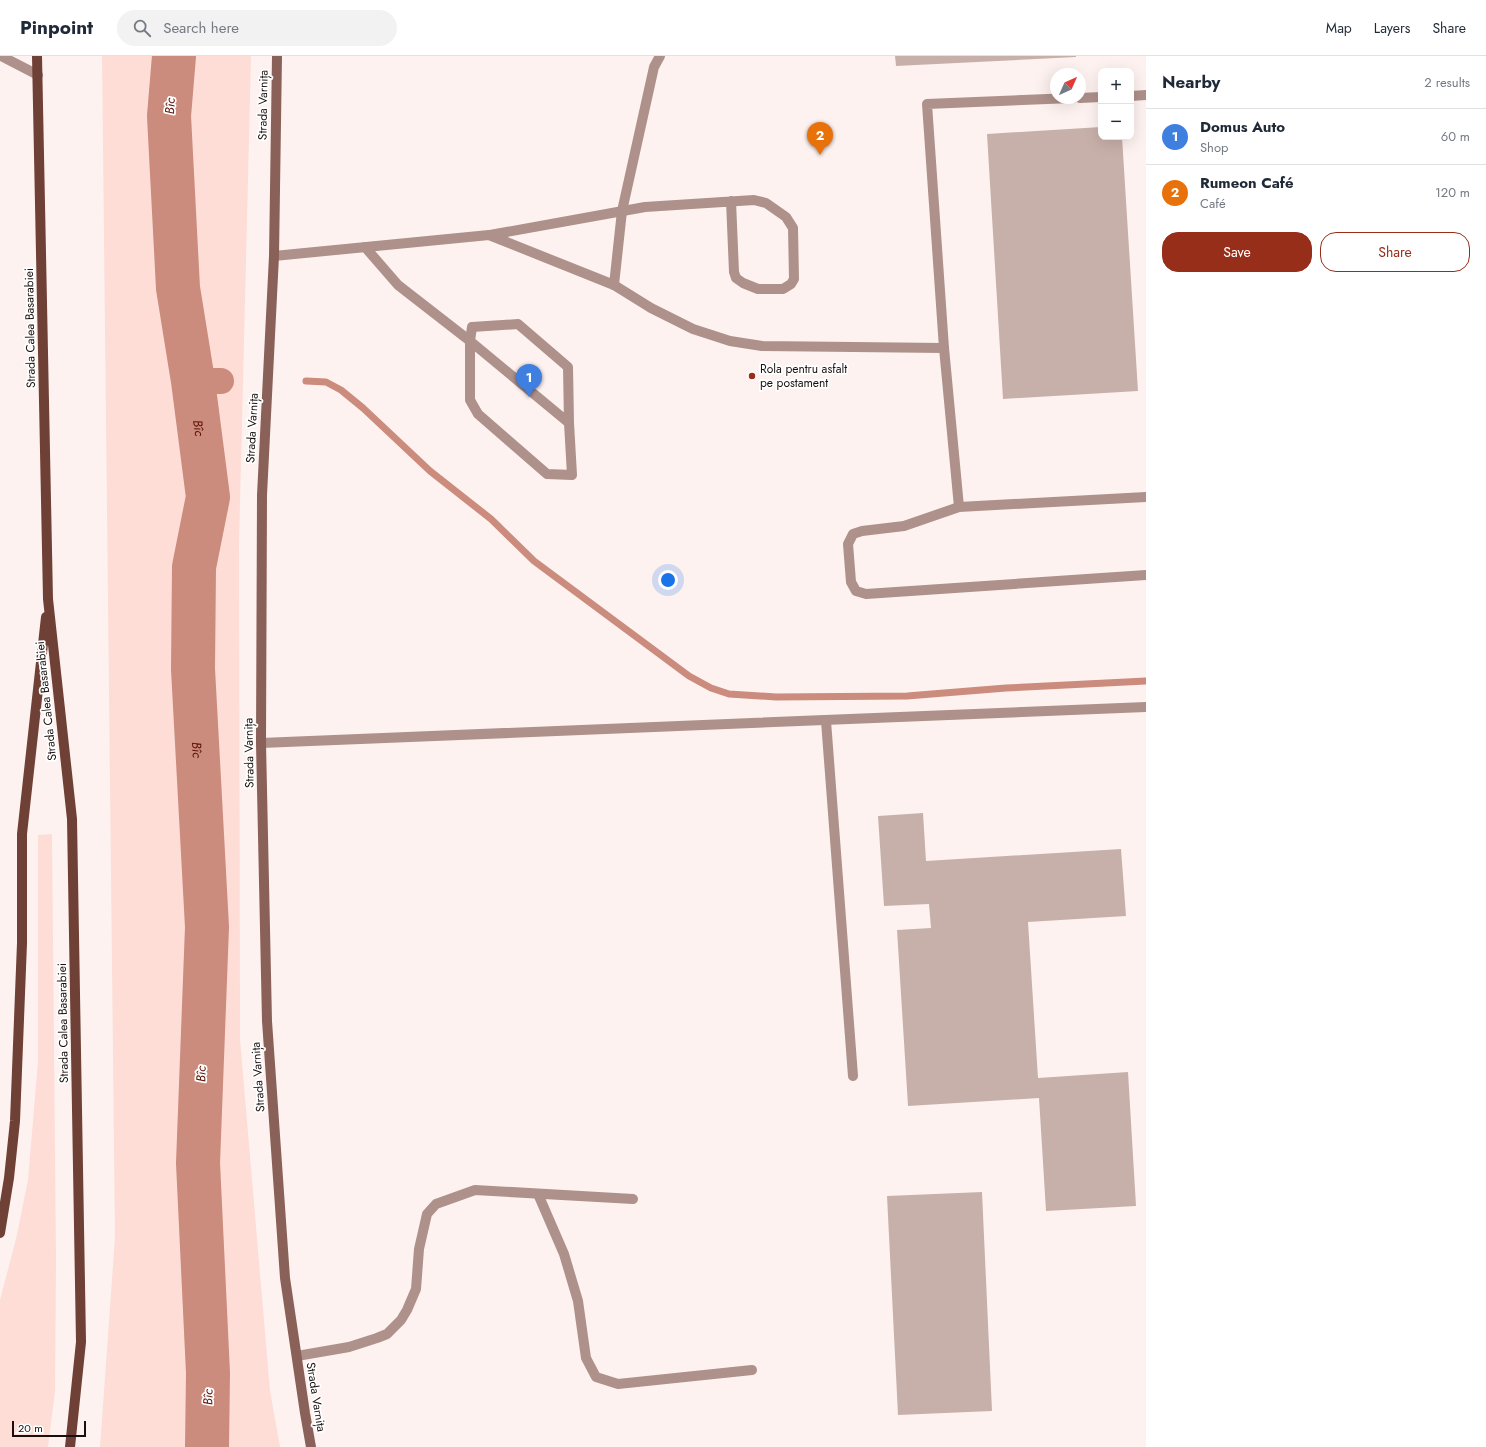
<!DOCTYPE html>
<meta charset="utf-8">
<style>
body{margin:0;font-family:Jost,sans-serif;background:#f2f2f3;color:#1f2937}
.controls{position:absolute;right:12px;top:12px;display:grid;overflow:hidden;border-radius:8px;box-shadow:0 4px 16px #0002}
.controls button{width:36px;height:36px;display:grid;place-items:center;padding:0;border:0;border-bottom:1px solid #e0e1e3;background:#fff;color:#1f2937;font:20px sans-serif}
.compass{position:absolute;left:1050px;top:12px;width:36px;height:36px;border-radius:50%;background:#fff;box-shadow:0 4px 16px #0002;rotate:45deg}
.scale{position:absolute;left:12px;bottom:10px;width:74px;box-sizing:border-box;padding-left:4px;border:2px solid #18100e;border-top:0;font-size:11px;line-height:14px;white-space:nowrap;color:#18100e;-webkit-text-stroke:3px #fff;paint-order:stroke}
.you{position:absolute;left:668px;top:524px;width:14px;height:14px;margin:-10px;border:3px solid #fff;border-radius:50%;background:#1a73e8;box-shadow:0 0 0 6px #1a73e833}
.badge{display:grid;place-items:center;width:26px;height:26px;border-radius:50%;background:#972e19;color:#fff;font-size:13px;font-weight:700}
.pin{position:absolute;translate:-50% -33px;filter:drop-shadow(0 1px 2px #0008)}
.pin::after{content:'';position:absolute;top:21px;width:14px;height:12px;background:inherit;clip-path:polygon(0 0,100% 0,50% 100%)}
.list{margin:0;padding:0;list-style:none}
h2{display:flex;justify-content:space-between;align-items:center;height:52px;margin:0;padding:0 16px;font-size:17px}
h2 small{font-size:13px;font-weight:400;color:#747a83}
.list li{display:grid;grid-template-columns:26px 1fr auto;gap:12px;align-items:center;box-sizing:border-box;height:56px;padding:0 16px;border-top:1px solid #e0e1e3}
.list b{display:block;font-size:15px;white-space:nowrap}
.list p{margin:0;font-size:13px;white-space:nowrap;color:#747a83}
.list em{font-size:13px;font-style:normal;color:#747a83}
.actions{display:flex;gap:8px;padding:12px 16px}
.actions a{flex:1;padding:9px 0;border:1px solid #972e19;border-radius:16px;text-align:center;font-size:14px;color:#972e19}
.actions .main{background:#972e19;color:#fff}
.icon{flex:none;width:22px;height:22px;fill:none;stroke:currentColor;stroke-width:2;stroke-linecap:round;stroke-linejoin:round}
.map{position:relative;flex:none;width:1146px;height:1391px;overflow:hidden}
header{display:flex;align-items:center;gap:24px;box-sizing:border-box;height:56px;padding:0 20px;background:#fff;border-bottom:1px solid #e0e1e3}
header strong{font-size:19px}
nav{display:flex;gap:22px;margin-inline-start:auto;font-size:14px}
.search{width:280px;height:36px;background:#f2f2f3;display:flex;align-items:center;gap:10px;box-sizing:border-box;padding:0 14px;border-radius:22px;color:#747a83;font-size:15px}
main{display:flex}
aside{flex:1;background:#fff}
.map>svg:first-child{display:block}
.green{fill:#fdddd6}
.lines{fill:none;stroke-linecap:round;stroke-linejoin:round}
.stream{stroke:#cb8b7d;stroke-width:7}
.canal{stroke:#cb8b7d;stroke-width:26}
.river{stroke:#cb8b7d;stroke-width:44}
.building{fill:#c8b0aa}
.lane{stroke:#ae918a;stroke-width:10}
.secondary{stroke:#8a6158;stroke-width:10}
.primary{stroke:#6f4035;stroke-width:10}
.poi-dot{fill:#972e19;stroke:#fff;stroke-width:1.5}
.labels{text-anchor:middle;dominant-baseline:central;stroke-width:3.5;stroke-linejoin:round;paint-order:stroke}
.street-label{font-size:12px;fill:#18100e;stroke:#fff}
.poi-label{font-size:12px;fill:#18100e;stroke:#fff;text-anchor:start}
.water-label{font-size:13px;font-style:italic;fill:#5a0d00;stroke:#fff}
</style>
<header>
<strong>Pinpoint</strong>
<div class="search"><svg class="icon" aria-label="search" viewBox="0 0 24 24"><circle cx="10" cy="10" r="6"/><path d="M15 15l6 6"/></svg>Search here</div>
<nav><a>Map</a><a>Layers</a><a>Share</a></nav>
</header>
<main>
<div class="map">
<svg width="1146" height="1391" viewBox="0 0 1146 1391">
<rect width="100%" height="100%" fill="#fdf2f0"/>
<g class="green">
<path d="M102,0H251L239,488L240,983L270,1335L280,1391H100L115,1181Z"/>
<path d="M52,778L56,1204L55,1335L48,1391H0V1244L16,1183L28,1124L38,1005V779Z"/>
</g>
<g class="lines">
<path class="stream" d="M306,325L326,326L341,334L363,352L430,415L491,463L534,505L689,620L711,632L729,638L776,641L907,640L1006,632L1146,625"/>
<path class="canal" d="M193,325H221"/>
<path class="river" id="s1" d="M174,0L169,60L178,232L193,325L208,441L194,511L193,613L207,871L198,1107L208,1317L207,1391"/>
</g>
<g class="building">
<path d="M895,0H1076V1L896,10Z"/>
<path d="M1101,71V81H1122L1138,335L1003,343L987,78Z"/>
<path d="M923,757L926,805L1121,793L1126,860L1028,866L1038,1022L1128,1016L1136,1150L1046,1155L1039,1042L908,1050L897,874L931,872L929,848L884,850L878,760Z"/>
<path d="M982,1136L992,1355L898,1359L887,1140Z"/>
</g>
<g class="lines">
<g class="lane">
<path d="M1,0L38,19"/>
<path d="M1131,40L1146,39"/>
<path d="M1080,42L1101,41"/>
<path d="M490,179L645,151L754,144L766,147L786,161L793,172L794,223L791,228L783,233H758L743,227L736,222L734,216L731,145"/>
<path d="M365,191L398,229L470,285L569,367L568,311L518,268L472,271L470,285V344L478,358L547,418L572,419L569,367"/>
<path d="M274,200L489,179L614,229L651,252L693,273L730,285L762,290L944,292L959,451"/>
<path d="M614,229L622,155L654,11L660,0"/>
<path d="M944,292L927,48L1073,42"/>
<path d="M1146,441L959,451L904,470L862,475L853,478L848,488L851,526L856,535L866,538L1146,519"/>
<path d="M826,665L853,1020"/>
<path d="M261,687L1146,651"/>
<path d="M538,1138L564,1198L578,1245L586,1302L596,1321L618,1328L752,1314"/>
<path d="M297,1300L349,1291L377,1282L387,1278L401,1264L407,1254L416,1233L419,1193L427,1158L436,1148L475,1134L633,1143"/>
</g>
<path class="secondary" d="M277,0L274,200L262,439L261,687L267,965L285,1222L305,1357L311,1391"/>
<g class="primary">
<path d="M37,0L48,543L72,763L81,1286L70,1391"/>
<path d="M0,1177L9,1122L15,1065L22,887V778L46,561"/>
</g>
</g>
<circle class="poi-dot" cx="752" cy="320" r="4"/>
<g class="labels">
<g class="street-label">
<text transform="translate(263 49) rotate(-89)">Strada Varnița</text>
<text transform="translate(30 272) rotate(-91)">Strada Calea Basarabiei</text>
<text transform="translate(252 372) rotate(-87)">Strada Varnița</text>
<text transform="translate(46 645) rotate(-96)">Strada Calea Basarabiei</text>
<text transform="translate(249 697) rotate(-91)">Strada Varnița</text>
<text transform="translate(63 967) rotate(-91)">Strada Calea Basarabiei</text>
<text transform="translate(258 1021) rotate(-94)">Strada Varnița</text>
<text transform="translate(316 1341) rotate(81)">Strada Varnița</text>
</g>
<g class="poi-label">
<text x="760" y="313">Rola pentru asfalt<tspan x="760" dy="14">pe postament</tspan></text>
</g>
<g class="water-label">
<text transform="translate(170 50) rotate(-87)">Bîc</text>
<text stroke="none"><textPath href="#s1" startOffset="374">Bîc</textPath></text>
<text stroke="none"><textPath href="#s1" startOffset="698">Bîc</textPath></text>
<text transform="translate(201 1018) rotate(-88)">Bîc</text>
<text transform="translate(208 1341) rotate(-89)">Bîc</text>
</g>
</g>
</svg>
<div class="controls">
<button>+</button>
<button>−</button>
</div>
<svg class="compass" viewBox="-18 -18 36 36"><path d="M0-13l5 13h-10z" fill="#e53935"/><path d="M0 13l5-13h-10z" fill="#747a83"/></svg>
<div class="scale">20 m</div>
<div class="you"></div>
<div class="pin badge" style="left:529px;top:341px;background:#3f7fe0">1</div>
<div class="pin badge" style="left:820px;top:99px;background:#e8710a">2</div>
</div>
<aside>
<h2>Nearby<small>2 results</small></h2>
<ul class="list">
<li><span class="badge" style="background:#3f7fe0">1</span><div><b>Domus Auto</b><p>Shop</p></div><em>60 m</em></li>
<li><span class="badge" style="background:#e8710a">2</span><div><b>Rumeon Café</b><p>Café</p></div><em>120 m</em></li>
</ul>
<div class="actions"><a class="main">Save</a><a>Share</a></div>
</aside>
</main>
